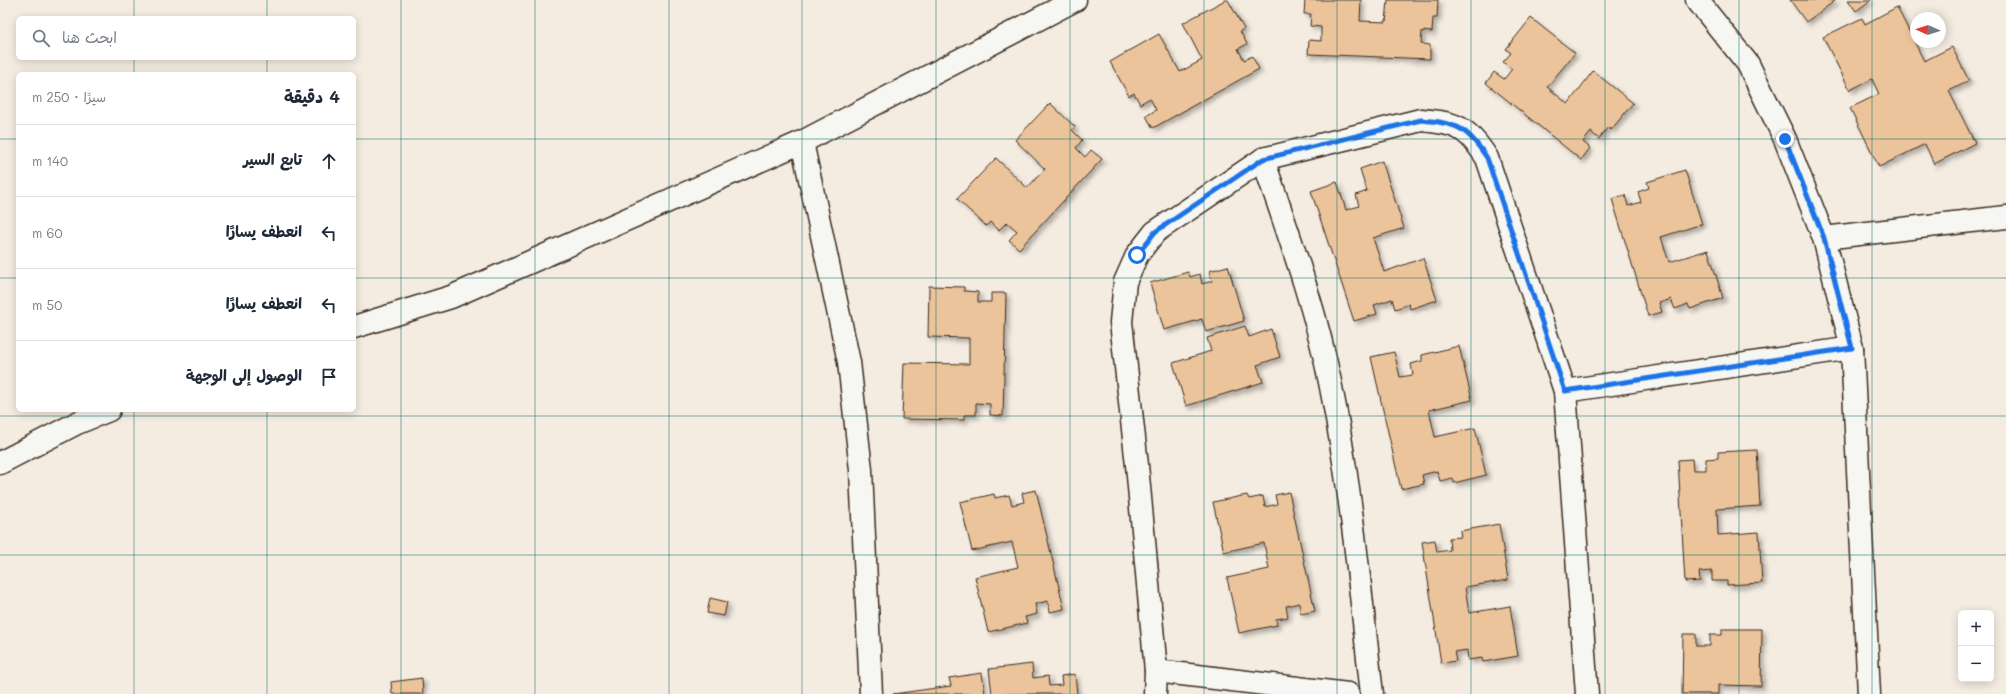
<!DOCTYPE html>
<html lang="ar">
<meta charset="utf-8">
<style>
body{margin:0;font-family:Mali,"Playpen Sans Arabic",sans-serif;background:#f2f2f3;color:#1f2937;direction:rtl}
.controls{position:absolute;right:12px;bottom:12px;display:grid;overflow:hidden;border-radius:6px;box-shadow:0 2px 10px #0003}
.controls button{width:36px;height:36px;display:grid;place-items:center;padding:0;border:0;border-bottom:1px solid #e0e1e3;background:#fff;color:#1f2937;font:20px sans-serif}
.compass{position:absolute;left:1910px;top:12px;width:36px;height:36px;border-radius:50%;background:#fff;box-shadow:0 2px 10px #0003;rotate:273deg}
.stop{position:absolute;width:12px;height:12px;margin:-9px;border:3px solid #1a73e8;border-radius:50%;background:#fff}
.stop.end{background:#1a73e8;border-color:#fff;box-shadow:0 1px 4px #0008}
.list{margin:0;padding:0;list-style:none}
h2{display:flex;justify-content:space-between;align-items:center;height:52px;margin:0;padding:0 16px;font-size:17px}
h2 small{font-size:13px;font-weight:400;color:#747a83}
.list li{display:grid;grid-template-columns:26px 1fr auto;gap:12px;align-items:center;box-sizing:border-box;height:72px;padding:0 16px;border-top:1px solid #e0e1e3}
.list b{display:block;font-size:15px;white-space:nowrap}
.list em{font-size:13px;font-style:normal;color:#747a83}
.icon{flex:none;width:22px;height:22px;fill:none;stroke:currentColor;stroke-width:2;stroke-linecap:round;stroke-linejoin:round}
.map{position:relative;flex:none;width:2006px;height:694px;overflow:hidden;direction:ltr}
.search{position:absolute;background:#fff;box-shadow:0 2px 10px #0003;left:16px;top:16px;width:340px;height:44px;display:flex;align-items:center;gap:10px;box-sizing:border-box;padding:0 14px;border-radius:6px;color:#747a83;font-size:15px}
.panel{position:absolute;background:#fff;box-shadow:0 2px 10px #0003;left:16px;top:72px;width:340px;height:340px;border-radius:6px;direction:rtl}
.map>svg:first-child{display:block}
.building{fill:#ebc49b;stroke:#3b2a1e;filter:url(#shadow)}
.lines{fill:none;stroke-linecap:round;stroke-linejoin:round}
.street-casing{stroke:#3b2a1e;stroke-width:25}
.street{stroke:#f6f6f2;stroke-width:22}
.route{stroke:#1a73e8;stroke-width:5}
.grid{fill:none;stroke:#0f766e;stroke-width:1;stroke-opacity:0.55}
</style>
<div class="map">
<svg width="2006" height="694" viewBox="0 0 2006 694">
<defs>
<filter id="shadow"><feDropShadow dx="3.5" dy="3.5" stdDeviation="2" flood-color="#0004"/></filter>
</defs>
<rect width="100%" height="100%" fill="#f4ece1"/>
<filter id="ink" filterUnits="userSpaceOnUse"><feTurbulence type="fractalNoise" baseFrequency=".025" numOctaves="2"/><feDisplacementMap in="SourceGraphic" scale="8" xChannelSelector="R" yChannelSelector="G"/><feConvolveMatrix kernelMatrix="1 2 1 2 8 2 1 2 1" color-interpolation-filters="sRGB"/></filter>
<g filter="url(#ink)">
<g class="building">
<path d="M1225,0H1228L1244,29L1240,31L1247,44L1238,49L1244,60L1252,56L1259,69L1153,128L1146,116L1156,110L1150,98L1140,104L1134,93L1129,96L1110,62L1159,34L1180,72L1202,60L1183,23Z"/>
<path d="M1305,0H1361L1360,21L1386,22L1388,0H1438L1437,18H1433L1432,32L1422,31L1421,44L1430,45V59L1308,54L1309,40L1321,41V27L1310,26L1311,14H1304Z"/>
<path d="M1790,0H1836L1806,22Z"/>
<path d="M1848,0H1871L1856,11Z"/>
<path d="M1897,7L1924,61L1952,47L1969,81L1949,91L1975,143L1934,164L1925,144L1879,167L1850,108L1879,94L1872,79L1850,90L1823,37L1862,18L1865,24Z"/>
<path d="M1531,18L1575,53L1547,87L1568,104L1593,71L1633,103L1611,130L1608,127L1599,139L1591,132L1583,142L1590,148L1581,160L1486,83L1494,72L1504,79L1512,69L1503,62L1511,53L1506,49Z"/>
<path d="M1050,103L1075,127L1072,130L1082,140L1076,148L1085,157L1091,150L1102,159L1019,249L1009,240L1017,231L1007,222L999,230L990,222L986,226L957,199L996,158L1027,188L1045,169L1015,140Z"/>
<path d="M1382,161L1404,228L1373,238L1384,272L1423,258L1437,300L1410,309L1409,304L1395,309L1392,299L1374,305L1377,314L1354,321L1311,191L1337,182L1346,210L1359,206L1356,195L1367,191L1360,169Z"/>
<path d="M1685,170L1702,224L1661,237L1669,262L1708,250L1723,298L1690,309L1688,304L1675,309L1671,299L1659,303L1662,312L1648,316L1612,199L1625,195L1628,206L1641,202L1638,192L1649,188L1647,182Z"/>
<path d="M1228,266L1244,321L1206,332L1202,319L1164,330L1150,283L1188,272L1190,277L1200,274L1202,284L1212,281L1209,271Z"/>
<path d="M929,286L964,287V291L978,292V302H991V293H1006L1003,416L990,415V404L976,403V415H964V420L902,419L904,363L969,364V338L928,337Z"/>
<path d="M1245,326L1249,337L1271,329L1280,357L1257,365L1263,382L1186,406L1173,363L1211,351L1207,338Z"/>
<path d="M1459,346L1472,400L1429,410L1435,437L1475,428L1486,475L1454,483L1453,478L1440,481L1437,471L1422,475L1424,484L1401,489L1371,357L1394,352L1400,377L1413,375L1411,364L1422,361V355Z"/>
<path d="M1757,450L1760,506L1717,509L1718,535L1759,532L1762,583L1727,585V581H1712V571L1699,572L1700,581L1685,582L1678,460L1692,459L1693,470H1706V459L1718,458V452Z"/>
<path d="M1036,490L1064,609L1050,612L1048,601L1035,604L1037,614L1025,617L1027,623L988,632L975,577L1018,567L1012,542L972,551L960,502L994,494L995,498L1009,495L1012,505L1024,502L1022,493Z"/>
<path d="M1289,492L1315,611L1301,614L1299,603L1286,606L1288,617L1276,619L1277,625L1239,633L1227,578L1269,569L1264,543L1224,552L1213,502L1247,495L1249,499L1263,496L1265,507L1277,504L1275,495Z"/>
<path d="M1499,524L1508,580L1465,587L1469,613L1510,606L1518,656L1483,662L1482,658L1468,660L1467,650L1454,652L1456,661L1441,663L1422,542L1435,540L1437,552L1450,550L1449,538L1461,537L1460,531Z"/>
<path d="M710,598L727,602L724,616L707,613Z"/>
<path d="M1722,629H1762L1761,686L1718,685V694H1682L1683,634H1696V646H1710V635H1722Z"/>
<path d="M1032,664L1033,678L1048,676L1049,686L1062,685L1061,676L1075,674L1077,694H992L989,669Z"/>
<path d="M982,673L985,694H893L951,686L949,678Z"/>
<path d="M422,678L423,694H392L391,682Z"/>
</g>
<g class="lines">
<defs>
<g id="street">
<path d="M1697,0L1748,64L1785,139L1824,238L1852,348L1869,694"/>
<path d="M802,142L849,362L861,470L871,694"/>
<path d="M1263,159C1288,233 1315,306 1330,382C1351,485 1360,590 1372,694"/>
<path d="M1824,238L2006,217"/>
<path d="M354,327L451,297L802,142L1075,0"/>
<path d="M1565,391L1852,348"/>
<path d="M0,463L77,423L109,410"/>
<path d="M1156,671L1348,694"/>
<path d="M1155,694L1156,671L1137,465L1121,322L1125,282L1137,255L1155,232L1263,159L1421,120C1457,123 1467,127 1487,158L1565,391L1587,694"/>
</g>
</defs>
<use href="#street" class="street-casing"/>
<use href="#street" class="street"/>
</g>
</g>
<g class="lines" filter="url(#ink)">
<path class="route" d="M1137,255L1155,232L1263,159L1421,120C1457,123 1467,127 1487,158L1565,391L1852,348L1824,238L1785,139"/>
</g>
<path class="grid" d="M134,0V18M267,0V18M401,0V694M535,0V694M669,0V694M802,0V694M936,0V694M1070,0V694M1204,0V694M1337,0V694M1471,0V694M1605,0V694M1739,0V694M1872,0V694M134,58V74M267,58V74M0,139H18M354,139H2006M0,278H18M354,278H2006M134,410V694M267,410V694M0,416H2006M0,555H2006"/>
</svg>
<div class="controls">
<button>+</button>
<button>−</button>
</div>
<svg class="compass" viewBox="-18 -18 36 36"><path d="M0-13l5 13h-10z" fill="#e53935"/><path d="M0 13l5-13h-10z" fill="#747a83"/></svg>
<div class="stop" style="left:1137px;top:255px"></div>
<div class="stop end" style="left:1785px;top:139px"></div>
<div class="search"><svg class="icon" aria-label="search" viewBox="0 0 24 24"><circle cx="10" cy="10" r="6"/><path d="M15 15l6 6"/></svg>ابحث هنا</div>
<section class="panel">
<h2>4 دقيقة<small>سيرًا · 250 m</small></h2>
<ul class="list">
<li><svg class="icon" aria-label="ahead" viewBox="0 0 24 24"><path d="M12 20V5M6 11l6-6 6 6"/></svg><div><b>تابع السير</b></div><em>140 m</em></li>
<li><svg class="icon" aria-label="left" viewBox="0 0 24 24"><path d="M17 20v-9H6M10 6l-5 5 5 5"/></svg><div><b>انعطف يسارًا</b></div><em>60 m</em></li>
<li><svg class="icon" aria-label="left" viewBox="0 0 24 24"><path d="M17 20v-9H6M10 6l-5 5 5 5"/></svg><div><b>انعطف يسارًا</b></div><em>50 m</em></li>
<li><svg class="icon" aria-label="arrive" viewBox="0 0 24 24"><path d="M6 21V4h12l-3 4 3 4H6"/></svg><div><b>الوصول إلى الوجهة</b></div></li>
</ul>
</section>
</div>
